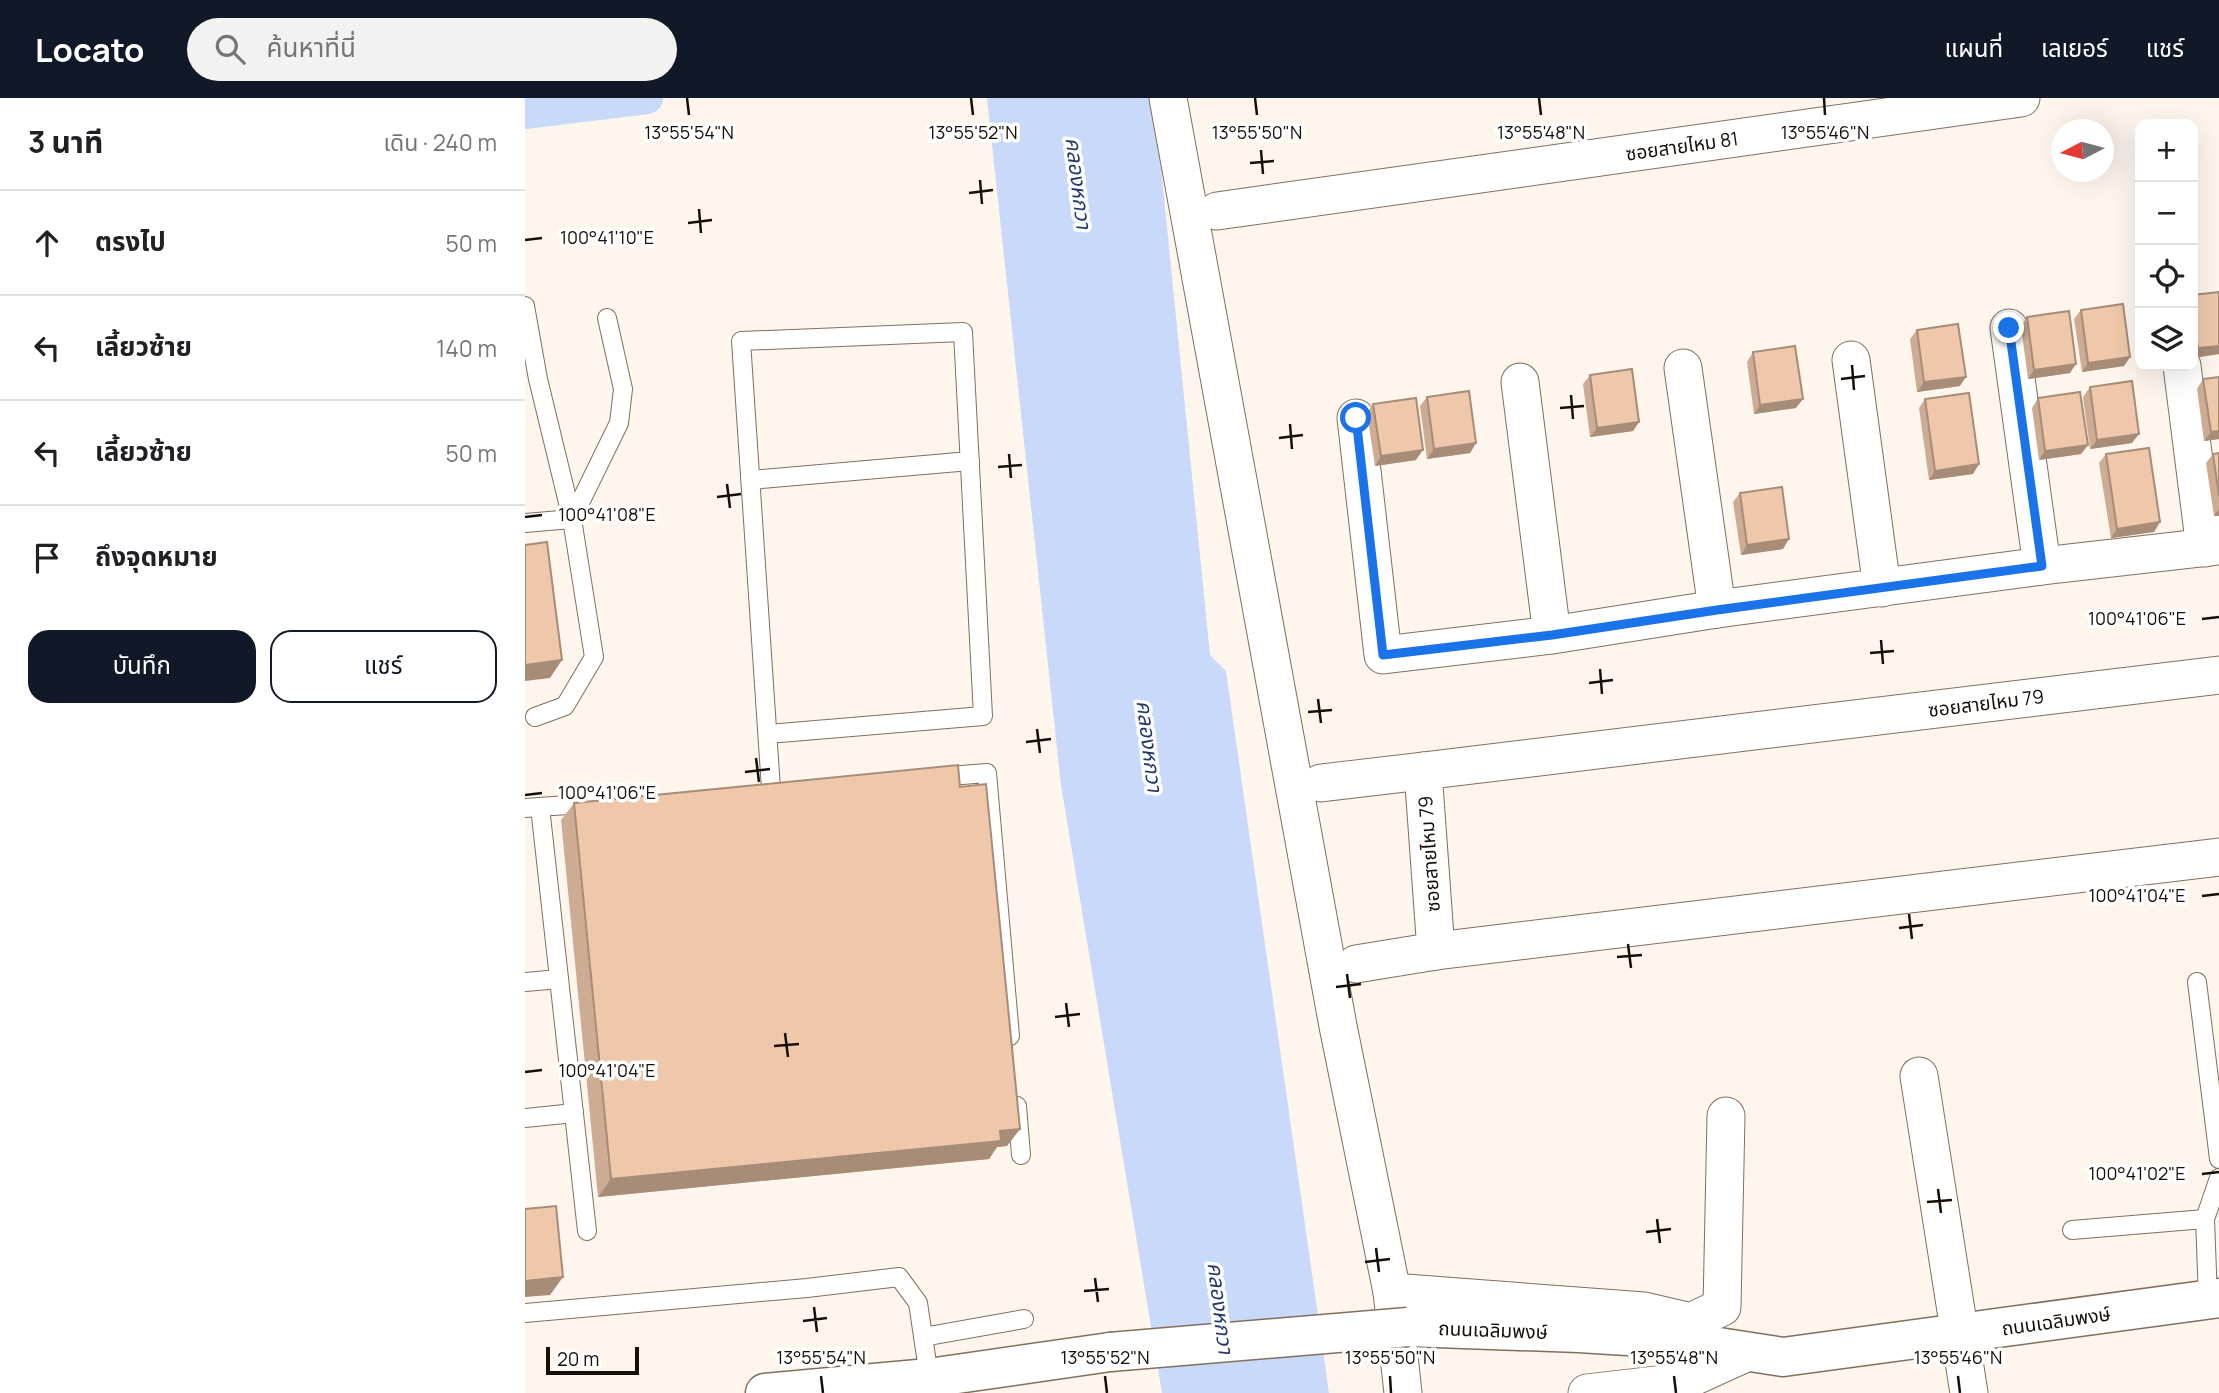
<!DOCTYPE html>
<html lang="th">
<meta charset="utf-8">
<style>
body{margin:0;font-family:Manrope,"Noto Sans Thai",sans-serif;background:#f2f2f2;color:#202124}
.controls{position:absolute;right:21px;top:21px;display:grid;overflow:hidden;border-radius:14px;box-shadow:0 7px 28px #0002}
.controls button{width:63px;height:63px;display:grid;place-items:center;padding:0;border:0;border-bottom:2px solid #e0e0e0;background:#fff;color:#202124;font:35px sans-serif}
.compass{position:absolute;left:1526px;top:21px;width:63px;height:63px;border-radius:50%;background:#fff;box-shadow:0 7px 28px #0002;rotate:264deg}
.scale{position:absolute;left:21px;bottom:18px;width:93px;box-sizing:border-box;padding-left:7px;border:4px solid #160f09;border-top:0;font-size:19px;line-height:24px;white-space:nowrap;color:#160f09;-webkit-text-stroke:5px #fff;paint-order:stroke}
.stop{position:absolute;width:21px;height:21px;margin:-16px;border:5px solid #1a73e8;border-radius:50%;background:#fff}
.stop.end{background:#1a73e8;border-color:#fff;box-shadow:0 2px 7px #0008}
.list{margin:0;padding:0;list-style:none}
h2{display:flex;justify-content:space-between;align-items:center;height:91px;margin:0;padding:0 28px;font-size:30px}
h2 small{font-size:23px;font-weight:400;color:#757577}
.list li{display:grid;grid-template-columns:46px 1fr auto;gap:21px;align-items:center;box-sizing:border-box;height:105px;padding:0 28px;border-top:2px solid #e0e0e0}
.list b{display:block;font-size:26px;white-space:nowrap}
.list em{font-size:23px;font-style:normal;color:#757577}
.actions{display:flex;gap:14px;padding:21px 28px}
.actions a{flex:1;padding:16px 0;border:2px solid #111827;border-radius:21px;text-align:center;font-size:24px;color:#111827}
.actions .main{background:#111827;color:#fff}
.icon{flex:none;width:38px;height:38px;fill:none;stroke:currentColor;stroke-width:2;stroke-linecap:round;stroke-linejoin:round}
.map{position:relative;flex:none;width:1694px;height:1295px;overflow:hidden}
header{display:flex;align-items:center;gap:42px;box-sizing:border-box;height:98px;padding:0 35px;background:#111827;color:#fff}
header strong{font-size:33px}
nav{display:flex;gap:38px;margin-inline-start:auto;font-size:24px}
.search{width:490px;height:63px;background:#f2f2f2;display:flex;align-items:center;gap:18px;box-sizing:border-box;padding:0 24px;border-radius:38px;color:#757577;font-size:26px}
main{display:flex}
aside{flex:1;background:#fff}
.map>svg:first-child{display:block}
.water{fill:#c8d9f9}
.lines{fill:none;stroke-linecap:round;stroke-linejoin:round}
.canal{stroke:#c8d9f9;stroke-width:32}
.lane-casing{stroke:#826e5e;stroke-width:20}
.street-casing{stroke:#826e5e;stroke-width:39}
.secondary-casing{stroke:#826e5e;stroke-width:41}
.lane{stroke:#fff;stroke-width:18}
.street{stroke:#fff;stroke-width:37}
.secondary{stroke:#fff;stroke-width:38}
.secondary-bridge-casing{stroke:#826e5e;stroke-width:41;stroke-linecap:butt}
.secondary-bridge{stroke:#fff;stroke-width:38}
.wall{fill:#ceac93}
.shaded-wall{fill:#a78c78}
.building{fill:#efc8ab;stroke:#a78c78;stroke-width:2}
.route{stroke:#1a73e8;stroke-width:9}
.ticks{fill:none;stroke:#160f09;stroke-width:2.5}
.labels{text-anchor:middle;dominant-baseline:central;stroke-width:7;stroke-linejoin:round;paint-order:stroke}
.street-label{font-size:19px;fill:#160f09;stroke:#fff}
.water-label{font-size:21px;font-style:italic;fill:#23396a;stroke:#fff}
.ticks-label{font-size:18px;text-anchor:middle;fill:#160f09;stroke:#fff;stroke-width:7;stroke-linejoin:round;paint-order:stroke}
</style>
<header>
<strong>Locato</strong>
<div class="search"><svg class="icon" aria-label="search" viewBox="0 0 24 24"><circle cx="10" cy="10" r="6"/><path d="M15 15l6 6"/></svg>ค้นหาที่นี่</div>
<nav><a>แผนที่</a><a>เลเยอร์</a><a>แชร์</a></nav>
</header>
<main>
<aside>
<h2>3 นาที<small>เดิน · 240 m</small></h2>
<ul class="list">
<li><svg class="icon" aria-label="ahead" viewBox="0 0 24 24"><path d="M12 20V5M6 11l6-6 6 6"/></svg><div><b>ตรงไป</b></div><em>50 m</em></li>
<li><svg class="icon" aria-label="left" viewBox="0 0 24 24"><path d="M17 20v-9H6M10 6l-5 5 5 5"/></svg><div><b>เลี้ยวซ้าย</b></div><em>140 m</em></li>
<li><svg class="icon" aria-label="left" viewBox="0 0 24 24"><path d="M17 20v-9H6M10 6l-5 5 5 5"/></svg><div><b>เลี้ยวซ้าย</b></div><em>50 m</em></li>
<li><svg class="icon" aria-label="arrive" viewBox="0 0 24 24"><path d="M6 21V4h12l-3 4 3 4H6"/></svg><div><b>ถึงจุดหมาย</b></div></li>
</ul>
<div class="actions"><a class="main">บันทึก</a><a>แชร์</a></div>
</aside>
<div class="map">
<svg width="1694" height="1295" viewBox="0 0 1694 1295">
<rect width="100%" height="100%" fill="#fef5ed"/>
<path class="water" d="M462,0H629L685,557L701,573L804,1295H637L536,687Z"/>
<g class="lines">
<path class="canal" d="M0,15L122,0"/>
<defs>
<g id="lane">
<path d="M0,208L13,281L47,421L69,559L40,608L10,619"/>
<path d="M226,382L445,363"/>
<path d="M0,425L47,421L94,325L98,291L82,220"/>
<path d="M243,636L458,618L438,234L216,243L246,691"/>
<path d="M412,679L462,675L485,938"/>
<path d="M15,709L62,1133"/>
<path d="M0,710L70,705"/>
<path d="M0,884L34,881"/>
<path d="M1672,884L1694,1061"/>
<path d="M492,1008L496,1057"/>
<path d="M0,1020L49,1015"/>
<path d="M1547,1132L1680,1121"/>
<path d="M1683,1201L1680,1121L1694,1080"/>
<path d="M0,1215L282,1190L374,1179L393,1205L405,1285"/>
<path d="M398,1239L499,1221"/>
</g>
<g id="street">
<path d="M643,0L813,928L867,1194L878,1295"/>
<path d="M692,113L1496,0"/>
<path d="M1484,230L1517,468"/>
<path d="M1326,262L1357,490"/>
<path d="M1657,268L1680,450"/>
<path d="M1158,270L1192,511"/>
<path d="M995,284L1027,537"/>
<path d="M831,320L858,557L1027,537L1192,511L1517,468L1694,448"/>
<path d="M1694,577L898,673L911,853L1694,759"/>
<path d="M796,685L898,673"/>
<path d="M831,866L911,853"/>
<path d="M1394,978L1444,1295"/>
<path d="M867,1194L1119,1213L1166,1224L1197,1209L1201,1018"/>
<path d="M1062,1295L1157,1284L1223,1254"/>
</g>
<g id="secondary">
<path d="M883,1229L1054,1235L1135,1240L1258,1259L1694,1200"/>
<path d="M240,1295L404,1280L585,1254"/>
</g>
</defs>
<use href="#lane" class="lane-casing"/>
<use href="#street" class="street-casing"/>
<use href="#secondary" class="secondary-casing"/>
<use href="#lane" class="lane"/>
<use href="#street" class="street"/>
<use href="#secondary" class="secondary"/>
<defs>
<path id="secondary-bridge" d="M585,1254L883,1229"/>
</defs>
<use href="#secondary-bridge" class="secondary-bridge-casing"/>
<use href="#secondary-bridge" class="secondary-bridge"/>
</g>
<g class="wall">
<path d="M1694,194V256L1668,260V197Z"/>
<path d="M1556,212L1605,259L1599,268L1557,274L1549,221Z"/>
<path d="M1502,219L1545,275L1503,281L1496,228Z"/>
<path d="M1392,232L1435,288L1392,294L1385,241Z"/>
<path d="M1228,254L1271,310L1229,316L1222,264Z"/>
<path d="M1065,277L1114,324L1108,333L1065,339L1058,286Z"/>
<path d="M1694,279V341L1679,343L1672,291L1678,281Z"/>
<path d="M1565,289L1607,345L1565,351L1558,299Z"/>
<path d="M902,299L951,345L945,355L902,361L895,308Z"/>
<path d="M1513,300L1563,347L1556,356L1514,362L1507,310Z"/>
<path d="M1400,301L1448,376L1404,382L1394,310Z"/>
<path d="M848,306L891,362L850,368L842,315Z"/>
<path d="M1694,355V418H1689L1681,365L1688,356Z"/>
<path d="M1581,356L1635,424L1629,434L1586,440L1574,365Z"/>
<path d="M1215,395L1258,451L1216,457L1208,404Z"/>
<path d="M435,689L495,1031L482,1048L472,1049L464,1061L73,1099L36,722L49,705Z"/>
</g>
<g class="shaded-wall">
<path d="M1694,248V256L1668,260L1673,250Z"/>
<path d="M1605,259L1599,268L1557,274L1563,265Z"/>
<path d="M1551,266L1545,275L1503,281L1509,272Z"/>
<path d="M1441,279L1435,288L1392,294L1399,284Z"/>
<path d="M1278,301L1271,310L1229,316L1235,307Z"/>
<path d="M1114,324L1108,333L1065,339L1072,330Z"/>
<path d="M1694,333V341L1679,343L1686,334Z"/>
<path d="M1614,336L1607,345L1565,351L1572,342Z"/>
<path d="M951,345L945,355L902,361L909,351Z"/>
<path d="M1563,347L1556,356L1514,362L1520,353Z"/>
<path d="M898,352L891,362L850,368L856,358Z"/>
<path d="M1454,366L1448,376L1404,382L1410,373Z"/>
<path d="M1694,411V418H1689Z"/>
<path d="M1635,424L1629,434L1586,440L1592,431Z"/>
<path d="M1264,441L1258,451L1216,457L1222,447Z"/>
<path d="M37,562L25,580L0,583V567Z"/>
<path d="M495,1031L482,1048L472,1049L464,1061L73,1099L86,1081Z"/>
<path d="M38,1179L25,1197L0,1199V1183Z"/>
</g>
<g class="building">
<path d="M1694,194V248L1673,250L1668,209V197Z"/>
<path d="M1598,206L1605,259L1563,265L1556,212Z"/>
<path d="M1544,213L1551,266L1509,272L1502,219Z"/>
<path d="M1433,226L1441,279L1399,284L1392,232Z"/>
<path d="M1270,248L1278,301L1235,307L1228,254Z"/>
<path d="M1107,271L1114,324L1072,330L1065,277Z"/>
<path d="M1694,279V333L1686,334L1678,281Z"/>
<path d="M1607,283L1614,336L1572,342L1565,289Z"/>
<path d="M944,293L951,345L909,351L902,299Z"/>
<path d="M1555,294L1563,347L1520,353L1513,300Z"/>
<path d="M1444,295L1454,366L1410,373L1400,301Z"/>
<path d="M891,300L898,352L856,358L848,306Z"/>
<path d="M1624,350L1635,424L1592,431L1581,356Z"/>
<path d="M1694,355V398L1688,356Z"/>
<path d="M1257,389L1264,441L1222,447L1215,395Z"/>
<path d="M22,444L37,562L0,567V447Z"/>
<path d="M433,667L435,689L461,686L495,1031L475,1033L476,1043L86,1081L49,705Z"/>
<path d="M31,1108L38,1179L0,1183V1111Z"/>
</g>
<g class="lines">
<path class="route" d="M831,320L858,557L1027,537L1192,512L1517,468L1484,230"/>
</g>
<path class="ticks" d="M162,0L164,17M446,0L448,17M730,0L732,17M1014,0L1016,17M1299,0L1300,17M736,52L738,76M725,65L749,63M455,82L457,106M444,95L468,92M174,111L176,135M163,125L187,122M0,142L17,140M1327,267L1329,292M1316,281L1340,278M1046,297L1048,321M1035,310L1059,308M765,326L767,351M754,340L778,337M484,356L486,380M473,369L497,367M202,386L205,410M192,399L216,396M0,419L17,417M1677,521L1694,519M1356,542L1358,566M1345,555L1369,553M1075,571L1077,596M1064,585L1088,582M793,601L796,625M783,614L807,612M512,631L515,655M501,644L526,641M231,660L234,684M220,674L245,671M0,697L17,695M1677,798L1694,796M1384,816L1387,841M1374,830L1398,827M1103,846L1106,870M1092,859L1117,857M822,876L825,900M811,889L836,886M541,905L544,929M530,919L555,916M260,935L263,959M249,948L274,946M0,974L17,972M1677,1076L1694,1074M1413,1091L1416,1115M1402,1104L1427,1102M1132,1121L1135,1145M1121,1134L1146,1131M851,1150L854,1174M840,1164L865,1161M570,1180L573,1204M559,1193L584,1191M289,1209L292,1234M278,1223L302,1220M296,1278L298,1295M580,1278L582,1295M865,1278L866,1295M1149,1278L1151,1295M1433,1278L1435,1295"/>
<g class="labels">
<g class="street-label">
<text transform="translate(1157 48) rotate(-8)">ซอยสายไหม 81</text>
<text transform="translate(1461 605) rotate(-7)">ซอยสายไหม 79</text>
<text transform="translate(904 756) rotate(-94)">ซอยสายไหม 79</text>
<text transform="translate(1531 1223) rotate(-8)">ถนนเฉลิมพงษ์</text>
<text transform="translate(968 1232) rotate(2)">ถนนเฉลิมพงษ์</text>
</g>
<g class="water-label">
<text transform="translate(554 85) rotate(83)">คลองหกวา</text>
<text transform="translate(625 648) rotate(83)">คลองหกวา</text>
<text transform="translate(696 1210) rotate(83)">คลองหกวา</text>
</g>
</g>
<g class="ticks-label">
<text x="164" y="41">13°55'54"N</text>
<text x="448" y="41">13°55'52"N</text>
<text x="732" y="41">13°55'50"N</text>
<text x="1016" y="41">13°55'48"N</text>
<text x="1300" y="41">13°55'46"N</text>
<text x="82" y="146">100°41'10"E</text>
<text x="82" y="423">100°41'08"E</text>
<text x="1612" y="527">100°41'06"E</text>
<text x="82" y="701">100°41'06"E</text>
<text x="1612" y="804">100°41'04"E</text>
<text x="82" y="979">100°41'04"E</text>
<text x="1612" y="1082">100°41'02"E</text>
<text x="296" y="1266">13°55'54"N</text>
<text x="580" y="1266">13°55'52"N</text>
<text x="865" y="1266">13°55'50"N</text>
<text x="1149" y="1266">13°55'48"N</text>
<text x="1433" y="1266">13°55'46"N</text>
</g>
</svg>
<div class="controls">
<button>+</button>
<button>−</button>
<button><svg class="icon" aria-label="locate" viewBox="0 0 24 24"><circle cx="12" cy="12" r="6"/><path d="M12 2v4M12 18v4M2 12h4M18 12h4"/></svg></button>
<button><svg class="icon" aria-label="layers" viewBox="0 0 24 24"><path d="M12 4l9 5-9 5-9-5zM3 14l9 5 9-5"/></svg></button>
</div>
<svg class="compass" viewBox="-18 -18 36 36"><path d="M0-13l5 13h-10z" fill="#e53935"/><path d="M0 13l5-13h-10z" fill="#757577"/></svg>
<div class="scale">20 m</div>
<div class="stop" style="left:831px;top:320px"></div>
<div class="stop end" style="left:1484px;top:230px"></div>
</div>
</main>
